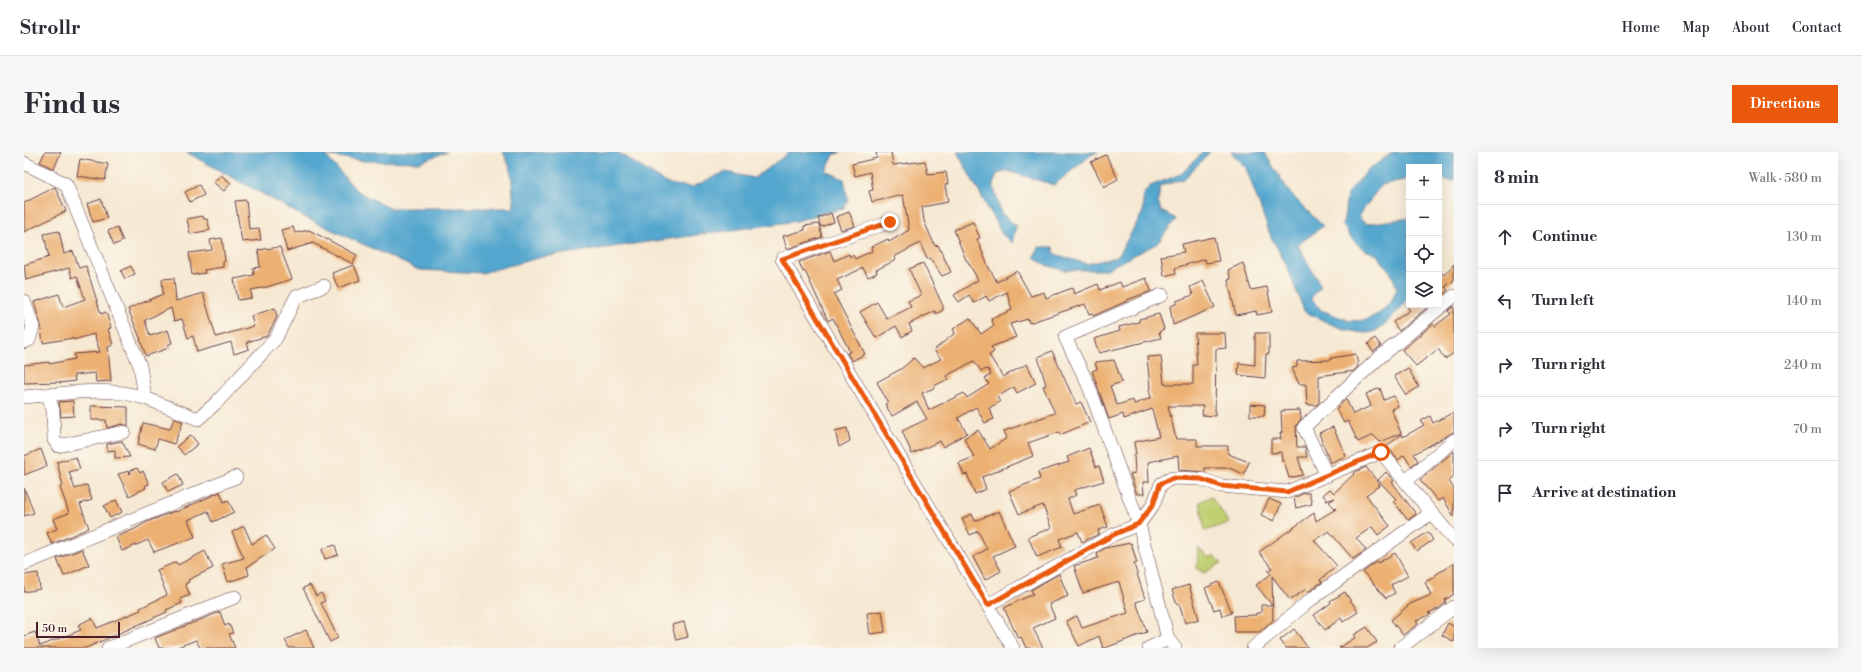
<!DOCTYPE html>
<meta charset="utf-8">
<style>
body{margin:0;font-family:"Libre Bodoni",serif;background:#f7f7f7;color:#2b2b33}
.controls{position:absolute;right:12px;top:12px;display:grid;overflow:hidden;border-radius:0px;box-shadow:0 4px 16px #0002}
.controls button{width:36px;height:36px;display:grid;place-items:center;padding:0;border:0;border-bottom:1px solid #e1e1e2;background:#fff;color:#2b2b33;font:20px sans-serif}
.scale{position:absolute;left:12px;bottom:10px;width:84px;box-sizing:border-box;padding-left:4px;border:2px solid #4a1f2b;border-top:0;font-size:11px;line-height:14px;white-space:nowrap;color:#4a1f2b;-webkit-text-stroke:3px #fbf7ec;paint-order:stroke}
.stop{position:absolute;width:12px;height:12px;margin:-9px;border:3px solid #ea580c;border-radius:50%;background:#fff}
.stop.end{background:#ea580c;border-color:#fff;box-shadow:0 1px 4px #0008}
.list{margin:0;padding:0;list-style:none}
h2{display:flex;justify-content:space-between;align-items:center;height:52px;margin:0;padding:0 16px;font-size:17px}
h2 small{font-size:13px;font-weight:400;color:#7c7c81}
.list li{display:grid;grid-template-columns:26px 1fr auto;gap:12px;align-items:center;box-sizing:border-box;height:64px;padding:0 16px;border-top:1px solid #e1e1e2}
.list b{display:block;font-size:15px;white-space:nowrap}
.list em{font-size:13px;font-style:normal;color:#7c7c81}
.icon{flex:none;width:22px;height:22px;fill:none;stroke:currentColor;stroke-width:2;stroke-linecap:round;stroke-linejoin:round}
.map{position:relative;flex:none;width:1430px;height:496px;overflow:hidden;border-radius:0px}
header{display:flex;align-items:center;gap:24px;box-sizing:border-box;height:56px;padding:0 20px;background:#fff;border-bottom:1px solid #e1e1e2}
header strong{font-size:19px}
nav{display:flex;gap:22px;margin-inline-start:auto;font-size:14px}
.intro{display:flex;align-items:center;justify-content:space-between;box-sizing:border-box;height:96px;padding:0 24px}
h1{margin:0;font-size:28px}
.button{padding:10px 18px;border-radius:0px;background:#ea580c;color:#fff;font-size:14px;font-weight:700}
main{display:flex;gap:24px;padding:0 24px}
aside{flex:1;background:#fff;border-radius:0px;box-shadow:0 4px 16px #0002}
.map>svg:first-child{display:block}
.green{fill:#c0cf71;stroke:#85774e}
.water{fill:#52a6ce;stroke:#4e627c}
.building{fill:#ecb072;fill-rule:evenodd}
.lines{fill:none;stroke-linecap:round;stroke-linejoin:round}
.minor-casing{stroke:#643d44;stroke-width:14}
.minor{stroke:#fff;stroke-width:13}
.route{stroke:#ea580c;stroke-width:5}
</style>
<header>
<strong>Strollr</strong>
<nav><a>Home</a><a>Map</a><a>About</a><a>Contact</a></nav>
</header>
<div class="intro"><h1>Find us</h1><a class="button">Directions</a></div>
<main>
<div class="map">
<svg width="1430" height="496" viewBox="0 0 1430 496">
<rect width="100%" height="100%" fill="#fbf7ec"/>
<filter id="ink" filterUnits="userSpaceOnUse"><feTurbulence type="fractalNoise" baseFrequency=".025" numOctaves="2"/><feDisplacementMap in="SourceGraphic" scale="8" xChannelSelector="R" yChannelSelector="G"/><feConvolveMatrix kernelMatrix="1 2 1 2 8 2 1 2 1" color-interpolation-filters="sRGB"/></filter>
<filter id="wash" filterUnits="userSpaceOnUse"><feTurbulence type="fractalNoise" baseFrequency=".012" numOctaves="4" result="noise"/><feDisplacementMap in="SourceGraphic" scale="16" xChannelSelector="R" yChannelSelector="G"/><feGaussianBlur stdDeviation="0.9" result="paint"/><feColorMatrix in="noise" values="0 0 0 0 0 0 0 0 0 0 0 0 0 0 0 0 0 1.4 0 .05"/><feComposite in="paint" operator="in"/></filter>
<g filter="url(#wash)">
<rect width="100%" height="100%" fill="#f6e9d3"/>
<g class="green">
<path d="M1187,344L1205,371L1181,379L1176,350Z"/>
<path d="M1174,396L1184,405L1190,404L1198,411L1180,421L1173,417Z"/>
</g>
<g class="water">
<path d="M162,0H423L395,10L340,9L301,3L333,39L365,56H490L487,18L479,0H593L644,32L668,35L701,20L730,26L766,0H817L810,3L802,19L820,27L824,48L819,57L795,62L773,69L518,105L458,121L395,118L282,66Z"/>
<path d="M933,0H1074L1067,3L1030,33L984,19L973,22L969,33L977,61L992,74L988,91L978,82Z"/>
<path d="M1179,0H1186L1160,27L1137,34L1134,49L1137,59L1152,67L1134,91L1081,118H1040L1021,113L1010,105L1015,95H1029L1031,102L1063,112L1093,105L1119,60V42L1126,34L1157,22Z"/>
<path d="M1207,0H1240L1266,41L1299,74L1274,93L1297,134L1287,146L1297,158L1326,169L1342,168L1356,161L1367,150L1373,136L1367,121L1353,103L1339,97L1327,86L1319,73L1323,42L1343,19L1369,0H1430V29L1415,27V15H1385V27L1357,33L1334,65L1342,72L1385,66L1384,148C1375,157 1366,169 1355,177C1338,190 1296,167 1280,159L1262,112L1247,85L1222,16Z"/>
</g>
<g id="blocks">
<g class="building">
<path d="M21,0H37L30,17L16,10Z"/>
<path d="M852,0H867L869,13L901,9L904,22L922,20L924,32L921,33L924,50L898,55L900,69L911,94L914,93L927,120L918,124L906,106L903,107L896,91L870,105L872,108L852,118L853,121L844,125L839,116L813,128L818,138L810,142L841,202L828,209L823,201L826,200L809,166L804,169L781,119L779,120L775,110L806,99L810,109L825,102L826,105L829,103L831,107L848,99L847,95L864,87L865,90L885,78L879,43L848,50L845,39L849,38L846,20L831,24L828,12L853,6Z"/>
<path d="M1082,3L1094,27L1080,35L1067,10Z"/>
<path d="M56,7L84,12L81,28L53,24Z"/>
<path d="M197,23L207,31L200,39L189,30Z"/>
<path d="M175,33L180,43L166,50L161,40Z"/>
<path d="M31,35L42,59L0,80V51Z"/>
<path d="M77,47L83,66L69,70L63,52Z"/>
<path d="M222,48L225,77L235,76L237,88L218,90L211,49Z"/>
<path d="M825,60L831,74L817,78L812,65Z"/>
<path d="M807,61L810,70L797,75L794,66Z"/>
<path d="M179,64L180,67H183L186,78L166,82L163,67Z"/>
<path d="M949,70L956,86L953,87L964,114L973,130L993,119L1007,144L1020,140L1022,146L1048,136L1050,142L1074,132L1076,138L1096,130L1098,135L1122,126L1127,139L1103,148V149L1069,164L1068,161L1065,162L1061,152L1005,171L1004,167L986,172L992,185L967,195L970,200L965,203L979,225L1003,212L1012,231L993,241L990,235L973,245L976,250L965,256L970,267L961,271L952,255L934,266L943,281L919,295L916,289L888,302L878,279L903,267L893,250L868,264L861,252L864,251L853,230L877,217L890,206L899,216L917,207L910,198L931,181L929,177L946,166L957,182L970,173L967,167L988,158L983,140L965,149L962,144L950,151L945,143L935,150L930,143L954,128L943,108H942L930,78ZM950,209L957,219L964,217L967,223L961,226L965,232L943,246L940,241L905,258L898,241L910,236V234L924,227L922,224Z"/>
<path d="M795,72L798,85L763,97L759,84L781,78L780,74Z"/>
<path d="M93,75L99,89L90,93L84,79Z"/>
<path d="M269,75L271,81L285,78L333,103L329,112L289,91L263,99L257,78Z"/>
<path d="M35,79L40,102L49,99L55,116L62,114L77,162L82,160L87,176L84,177L89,193L84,195L87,229L72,230L71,221L50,223L51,229L36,231V230L0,231V213L25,210V212L51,207L50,202L76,200L70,182L49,188V186L19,191L17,177H18L10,150L35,142L39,155L61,147L53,124L48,126L45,116L2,128L0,113L25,105L20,82Z"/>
<path d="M1190,85L1195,109L1182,111L1181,107L1151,116L1152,121L1140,124L1137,104L1160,100L1158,92Z"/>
<path d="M198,86L201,109L199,110V115L180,118L181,121L168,123L165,101L188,98L186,88Z"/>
<path d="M256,95L268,127L243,135L227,138L228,146L214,148L210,127L230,123L229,116L236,115L234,98Z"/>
<path d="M899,111L919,154V158L912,162L911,159L885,172L888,179L878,185L872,174L852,186L836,160L853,150L863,167L887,155L884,149L897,143L885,117Z"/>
<path d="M1219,111L1227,138L1243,135L1248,160L1233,163L1232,159L1212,163L1204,128L1207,127L1204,118Z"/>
<path d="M1430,112V128L1421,135L1424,138L1415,146V118L1420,123Z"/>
<path d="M330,113L336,128L314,136L308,121Z"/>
<path d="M107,114L111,122L101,127L97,119Z"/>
<path d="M150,126L152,149L179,141L192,185L230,174L227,164L251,156L253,165L243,184L223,190L225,197L210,202L207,190L173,200L169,184L164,186L158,167L150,169L147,156L121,168L126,184L144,178L148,191L144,193L145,196L122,204L116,188H117L104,157L139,142L138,127Z"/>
<path d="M1179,129L1191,155L1149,173L1146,154L1152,152V149L1169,143L1166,135Z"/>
<path d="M1381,153H1406L1375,179L1369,170L1386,158Z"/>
<path d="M1430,154V201L1421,207L1414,197L1392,214L1378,198L1409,172L1411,174L1427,162L1424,159Z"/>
<path d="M1135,162L1140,177L1135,180L1137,186L1075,201L1070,187L1096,179L1095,175L1115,170V167Z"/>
<path d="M1171,181H1201L1202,196L1192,197L1191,264L1178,263L1179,254H1144L1152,287H1173V294H1204V302L1225,310L1220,322L1205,316H1181V320L1155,318L1154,304L1124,310L1125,330H1119L1120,342H1113L1106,322L1111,321L1110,303H1112L1110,290L1135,285L1128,257L1100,267L1099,262L1085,267L1068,219L1073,217L1071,210L1090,208L1098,230L1086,234L1093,253L1109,248L1110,252L1127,246L1125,237L1126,236L1123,205L1137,204L1140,232H1169V213H1173Z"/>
<path d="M1231,181H1245V202H1242L1241,226L1214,223L1215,211L1231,213Z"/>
<path d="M1351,186L1357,194L1349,200L1344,192Z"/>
<path d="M1028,199L1052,252L1057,250L1066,270L1036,283L1035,280L1004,291L1009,304L958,325L962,337L951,342L943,322L940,323L935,311L950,305L940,286L954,278L966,297L983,286L980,279L1031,261L1019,234L1022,233L1014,205Z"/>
<path d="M1332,202L1334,214L1330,219L1295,224V250L1293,253H1283L1282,233L1281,232H1275L1268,216L1273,215V209L1307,208V206Z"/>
<path d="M1384,216L1395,235L1382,243L1370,224Z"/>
<path d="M1356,236L1360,248L1370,244L1374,254L1367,257L1377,281L1356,290L1349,283L1334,290L1324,269L1320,271L1312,257L1322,247L1329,262L1347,254L1342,242Z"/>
<path d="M49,249L50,264L37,265L35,250Z"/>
<path d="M1226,252L1241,253L1240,264H1226Z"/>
<path d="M67,254L104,255V274L98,272L83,276L82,268H67Z"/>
<path d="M1276,258L1277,267L1272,274L1273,295H1281L1283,305H1274L1279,323L1265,326L1260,309H1258L1257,300L1247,301V287H1257L1256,281H1258L1257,259Z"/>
<path d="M1430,260V280L1390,302L1394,309L1387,314L1380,303L1374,308L1363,294L1378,282L1379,285L1400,273L1397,269L1406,264L1409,271Z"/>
<path d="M150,266L159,270L150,292L134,287L131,297L114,292L119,271L146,277Z"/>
<path d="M1309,275L1322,304L1306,311L1295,281Z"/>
<path d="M823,276L826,289L815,295L811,279Z"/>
<path d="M167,283L174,292L160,303L153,294Z"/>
<path d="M98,289L106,305L91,306V298L83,299V292Z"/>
<path d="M1065,296L1072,315L1075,314L1080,329L1050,338L1052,343L1044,347L1049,362L1076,353L1084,375L1074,378L1075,382L1058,390L1054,380L1035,387L1038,395L1013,405L1004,385L1027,376L1019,353L995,362L985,339L1016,327L1014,320L1045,310L1043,305Z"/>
<path d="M17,297L23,314L0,323V304Z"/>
<path d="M1430,299V325L1425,329L1430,337V365L1419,346L1414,349L1396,328Z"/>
<path d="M52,305L56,317L45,320L51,337L63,333L68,348L56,352L65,376L28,392L23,381L33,377L29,367L45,361L36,335L39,334L33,310Z"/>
<path d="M1342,315L1356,333L1342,343L1366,374L1354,383L1348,375L1332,386L1342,398L1329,407L1305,379L1290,388L1313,414L1296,428L1298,430L1284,440L1282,437L1266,448L1248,424L1249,468L1235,480H1211L1210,464L1232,463V461H1237V453H1248L1232,433L1247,422L1244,419L1248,416L1235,400L1290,361L1292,369L1312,357L1305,350L1311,346L1302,349L1303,348L1299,343L1306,337L1310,341L1330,322L1329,321Z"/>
<path d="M113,316L116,321L119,319L125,332L121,334L122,336L105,344L94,322L105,319L106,322L107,318Z"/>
<path d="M1362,320L1370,329L1368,330L1392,362L1384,368L1369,349L1372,347L1354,328Z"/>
<path d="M154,322L159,333L144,340L139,330Z"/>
<path d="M0,336L10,361L0,364Z"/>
<path d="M196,340L200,350L204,348L210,360L189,370L184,359L164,368L171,385L130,400L124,388L98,399L92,385L111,377L123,370L151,359L152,360Z"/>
<path d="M1280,341H1285L1288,352L1272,356L1270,346Z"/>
<path d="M1245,347L1257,352L1250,369L1237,363Z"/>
<path d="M92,348L98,360L86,366L80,354Z"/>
<path d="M975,359L991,394L969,404L977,419L961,428L949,405L963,397L954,379L946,383L938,367L948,362L951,369Z"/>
<path d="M220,374L228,392L242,383L251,397L223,415L225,423L204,430L198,412L220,406L208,380Z"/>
<path d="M1404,380L1409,388L1393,399L1387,391Z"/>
<path d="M1107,391L1113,411L1110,412L1121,447L1112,450L1123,480L1081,496H1079L1075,484L1055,494L1042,469L1053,464L1058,476L1104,461L1095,430L1059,441L1050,414L1074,406L1073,401L1081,396Z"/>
<path d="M311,393L314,403L301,407L298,397Z"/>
<path d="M58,397L65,413L40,424L33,407Z"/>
<path d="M181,399L189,416L164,428L165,430L161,432L166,443L156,447L158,451L142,458L143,460L62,496H0V484L11,480L16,494L57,478L54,473L68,466L73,476L117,458L116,456L143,443L133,418L152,410L154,413Z"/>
<path d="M1371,401L1384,424L1367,433L1371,441L1362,446L1339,420L1353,410L1354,411Z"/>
<path d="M1430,411V442L1421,448L1422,451L1414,457L1404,461L1407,462L1392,469L1394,472L1379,483L1367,468L1386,452L1407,443L1401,430L1411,425V423Z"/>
<path d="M14,421L16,437L0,440V423Z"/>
<path d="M1035,422L1044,444L1025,452L1031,466L1009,476L1019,496H1002L997,485L994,486L980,456L1009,442L1007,438Z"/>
<path d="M1195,430L1208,461L1198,464L1196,456L1190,458L1181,436Z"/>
<path d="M286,433L292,444L297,441L301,449L297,451L314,486L306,490L279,436Z"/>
<path d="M1165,433L1175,467L1161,471L1155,452L1153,453L1148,438Z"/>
<path d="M1321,440L1334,460L1319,470L1317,466L1301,478L1290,463L1307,451L1306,449Z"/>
<path d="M858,459L861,480L846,482L843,461Z"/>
<path d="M196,460L201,474L205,472L209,481L205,482L211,496H176L172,488L151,496H135L131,486Z"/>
<path d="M660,470L664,485L652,488L648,473Z"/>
<path d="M1424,471L1430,475V490L1418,483Z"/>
<path d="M1343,475L1353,490L1343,496H1315L1332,485L1330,483Z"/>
<path d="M1270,477L1284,496H1262L1256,488Z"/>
<path d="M282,478L290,496H265L261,488Z"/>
</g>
</g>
</g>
<g filter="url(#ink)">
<use href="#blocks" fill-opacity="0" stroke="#643d44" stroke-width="1"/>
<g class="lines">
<defs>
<g id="minor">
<path d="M0,11L42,32L116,214L121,246C82,233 40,242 0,245"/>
<path d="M866,70L758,107L989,496"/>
<path d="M1138,143L1041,185L1064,232L1115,372L1144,487L1151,496"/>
<path d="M0,149L9,175L5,188L0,190"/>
<path d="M24,243L29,258L30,288L34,294L100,280"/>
<path d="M121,246L174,267L192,251L252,186L272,145L300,134"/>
<path d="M1303,324L1280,275L1356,205L1430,144"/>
<path d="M1382,329L1430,288"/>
<path d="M0,412L212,325"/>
<path d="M964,453L1089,383L1115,372L1129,353L1137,332L1148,326L1177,327L1197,334L1263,340L1357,300L1430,388"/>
<path d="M84,496L211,445"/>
<path d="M1125,496L1144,487"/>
<path d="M1229,496L1285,449L1407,361"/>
<path d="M1376,496L1430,455"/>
</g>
</defs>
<use href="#minor" class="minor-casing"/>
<use href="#minor" class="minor"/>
</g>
</g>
<g class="lines" filter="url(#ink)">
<path class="route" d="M866,70L758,107L964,453L1089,383L1114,372L1129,353L1136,332L1148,326L1177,327L1197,334L1263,340L1357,300"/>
</g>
</svg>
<div class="controls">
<button>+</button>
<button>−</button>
<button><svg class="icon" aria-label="locate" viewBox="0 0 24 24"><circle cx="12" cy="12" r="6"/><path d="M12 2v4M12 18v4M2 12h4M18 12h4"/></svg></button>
<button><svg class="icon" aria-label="layers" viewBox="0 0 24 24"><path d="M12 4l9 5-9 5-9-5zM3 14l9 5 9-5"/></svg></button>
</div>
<div class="scale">50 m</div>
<div class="stop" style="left:1357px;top:300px"></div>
<div class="stop end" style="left:866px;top:70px"></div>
</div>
<aside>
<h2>8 min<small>Walk · 580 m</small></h2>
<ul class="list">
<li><svg class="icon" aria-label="ahead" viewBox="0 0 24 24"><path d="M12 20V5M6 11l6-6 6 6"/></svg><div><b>Continue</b></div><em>130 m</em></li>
<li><svg class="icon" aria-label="left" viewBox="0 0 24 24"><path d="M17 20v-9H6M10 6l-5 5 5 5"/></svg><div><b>Turn left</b></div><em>140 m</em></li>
<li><svg class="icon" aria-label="right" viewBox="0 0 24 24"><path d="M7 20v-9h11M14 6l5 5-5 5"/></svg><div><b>Turn right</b></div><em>240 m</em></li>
<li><svg class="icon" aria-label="right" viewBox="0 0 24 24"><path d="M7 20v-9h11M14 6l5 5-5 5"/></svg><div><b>Turn right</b></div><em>70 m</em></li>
<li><svg class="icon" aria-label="arrive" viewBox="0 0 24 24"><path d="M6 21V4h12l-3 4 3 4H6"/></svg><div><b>Arrive at destination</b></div></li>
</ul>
</aside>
</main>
